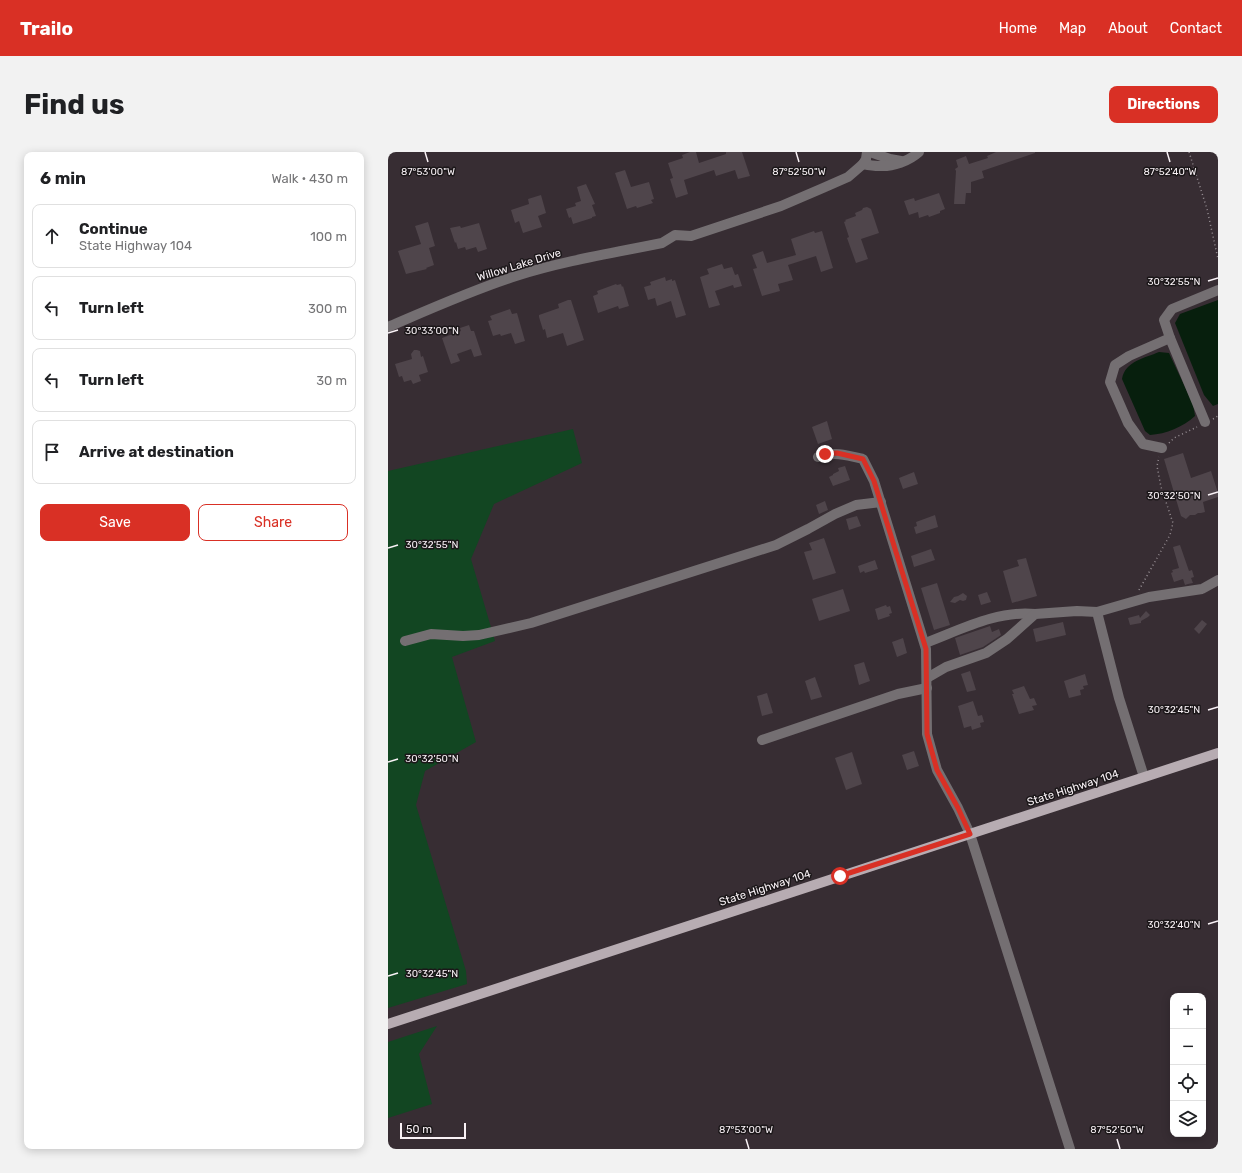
<!DOCTYPE html>
<meta charset="utf-8">
<style>
body{margin:0;font-family:Rubik,sans-serif;background:#f2f2f2;color:#202124}
.controls{position:absolute;right:12px;bottom:12px;display:grid;overflow:hidden;border-radius:8px;box-shadow:0 2px 10px #0003}
.controls button{width:36px;height:36px;display:grid;place-items:center;padding:0;border:0;border-bottom:1px solid #e0e0e0;background:#fff;color:#202124;font:20px sans-serif}
.scale{position:absolute;left:12px;bottom:10px;width:66px;box-sizing:border-box;padding-left:4px;border:2px solid #f9f2f6;border-top:0;font-size:11px;line-height:14px;white-space:nowrap;color:#f9f2f6;-webkit-text-stroke:3px #1b1719;paint-order:stroke}
.stop{position:absolute;width:12px;height:12px;margin:-9px;border:3px solid #d93025;border-radius:50%;background:#fff}
.stop.end{background:#d93025;border-color:#fff;box-shadow:0 1px 4px #0008}
.list{margin:0;padding:0;list-style:none}
h2{display:flex;justify-content:space-between;align-items:center;height:52px;margin:0;padding:0 16px;font-size:17px}
h2 small{font-size:13px;font-weight:400;color:#757577}
.list li{display:grid;grid-template-columns:26px 1fr auto;gap:12px;align-items:center;box-sizing:border-box;height:64px;margin:0 8px 8px;padding:0 8px;border:1px solid #e0e0e0;border-radius:8px}
.list b{display:block;font-size:15px;white-space:nowrap}
.list p{margin:0;font-size:13px;white-space:nowrap;color:#757577}
.list em{font-size:13px;font-style:normal;color:#757577}
.actions{display:flex;gap:8px;padding:12px 16px}
.actions a{flex:1;padding:9px 0;border:1px solid #d93025;border-radius:8px;text-align:center;font-size:14px;color:#d93025}
.actions .main{background:#d93025;color:#fff}
.icon{flex:none;width:22px;height:22px;fill:none;stroke:currentColor;stroke-width:2;stroke-linecap:round;stroke-linejoin:round}
.map{position:relative;flex:none;width:830px;height:997px;overflow:hidden;border-radius:8px}
header{display:flex;align-items:center;gap:24px;box-sizing:border-box;height:56px;padding:0 20px;background:#d93025;color:#fff}
header strong{font-size:19px}
nav{display:flex;gap:22px;margin-inline-start:auto;font-size:14px}
.intro{display:flex;align-items:center;justify-content:space-between;box-sizing:border-box;height:96px;padding:0 24px}
h1{margin:0;font-size:28px}
.button{padding:10px 18px;border-radius:8px;background:#d93025;color:#fff;font-size:14px;font-weight:700}
main{display:flex;gap:24px;padding:0 24px}
aside{flex:1;background:#fff;border-radius:8px;box-shadow:0 2px 10px #0003}
.map>svg:first-child{display:block}
.green{fill:#124622}
.water{fill:#071f0d}
.building{fill:#4f454b}
.lines{fill:none;stroke-linecap:round;stroke-linejoin:round}
.path{stroke:#978f94;stroke-width:1.5;stroke-dasharray:1 3;stroke-linecap:butt}
.minor{stroke:#746f72;stroke-width:10}
.major{stroke:#b7acb2;stroke-width:10}
.route{stroke:#d93025;stroke-width:5}
.ticks{fill:none;stroke:#f9f2f6;stroke-width:1.5}
.labels{text-anchor:middle;dominant-baseline:central;stroke-width:3;stroke-linejoin:round;paint-order:stroke}
.street-label{font-size:11px;fill:#f9f2f6;stroke:#1b1719}
.ticks-label{font-size:10px;text-anchor:middle;fill:#f9f2f6;stroke:#1b1719;stroke-width:3;stroke-linejoin:round;paint-order:stroke}
</style>
<header>
<strong>Trailo</strong>
<nav><a>Home</a><a>Map</a><a>About</a><a>Contact</a></nav>
</header>
<div class="intro"><h1>Find us</h1><a class="button">Directions</a></div>
<main>
<aside>
<h2>6 min<small>Walk · 430 m</small></h2>
<ul class="list">
<li><svg class="icon" aria-label="ahead" viewBox="0 0 24 24"><path d="M12 20V5M6 11l6-6 6 6"/></svg><div><b>Continue</b><p>State Highway 104</p></div><em>100 m</em></li>
<li><svg class="icon" aria-label="left" viewBox="0 0 24 24"><path d="M17 20v-9H6M10 6l-5 5 5 5"/></svg><div><b>Turn left</b></div><em>300 m</em></li>
<li><svg class="icon" aria-label="left" viewBox="0 0 24 24"><path d="M17 20v-9H6M10 6l-5 5 5 5"/></svg><div><b>Turn left</b></div><em>30 m</em></li>
<li><svg class="icon" aria-label="arrive" viewBox="0 0 24 24"><path d="M6 21V4h12l-3 4 3 4H6"/></svg><div><b>Arrive at destination</b></div></li>
</ul>
<div class="actions"><a class="main">Save</a><a>Share</a></div>
</aside>
<div class="map">
<svg width="830" height="997" viewBox="0 0 830 997">
<rect width="100%" height="100%" fill="#372d33"/>
<g class="green">
<path d="M185,277L194,311L106,352L83,407L107,489L64,505L88,590L37,619L28,653L78,819L79,832L0,856V319Z"/>
<path d="M49,874L31,902L44,952L0,966V890Z"/>
</g>
<g class="water">
<path d="M830,148V252L825,254L816,243L787,171L792,162Z"/>
<path d="M771,200L781,201L805,252L807,264C795,275 778,282 762,283L757,279L734,227C737,209 757,206 771,200Z"/>
</g>
<g class="building">
<path d="M302,0H308L311,11L338,2V0H354L362,24L350,27L347,18L328,24L326,18L296,28L300,42L288,46L282,27L285,26L280,11L295,6L294,3Z"/>
<path d="M608,0H647V1L594,19L596,26L583,30V41H578L577,52H566L568,19L567,17L570,15L568,8L578,4L581,12L600,6L599,4Z"/>
<path d="M237,18L243,35L261,30L266,47L263,48L265,51L249,56L248,54L239,57L227,21Z"/>
<path d="M198,32L207,52L204,53L208,64L204,65V66L185,72L183,65L181,66L178,57L188,54L187,51L193,49L189,35Z"/>
<path d="M551,41L557,57L552,59V61L541,65L540,63L531,66L530,60L521,63L516,49L526,46L527,49Z"/>
<path d="M153,43L158,61L150,64L154,75L135,81L131,69L127,71L123,58L141,52L140,47Z"/>
<path d="M479,55L483,57L491,81L473,87L480,107L468,111L459,86L461,85L456,70L458,69L457,68L468,64L467,61L474,58L475,56Z"/>
<path d="M40,70L47,94L41,96L46,113L38,116L39,117L18,122L10,99L33,92L27,74Z"/>
<path d="M91,71L99,97L90,100L88,95L78,98L77,95L70,97L68,90L67,91L62,76L72,74L73,76Z"/>
<path d="M426,79L427,81L434,79L445,116L433,120L428,104L400,113L405,128L390,132L392,139L374,144L365,117L369,116L364,103L375,99L379,111L408,103L403,87Z"/>
<path d="M334,112L336,117L344,115L347,123L350,122L354,134L346,136L345,133L327,139L332,153L321,156L312,125L321,122L319,117Z"/>
<path d="M277,125L278,129L284,127V129L287,128L298,163L288,166L283,149L269,154L267,146L260,148L256,135L263,133L262,130Z"/>
<path d="M228,132L229,133L233,132L234,135L235,134L241,154L231,157L230,154L210,161L205,144L210,142L209,139Z"/>
<path d="M180,148H183L196,188L179,194L175,181L159,186L157,177L155,178L151,165V163L171,156L170,152Z"/>
<path d="M122,157L124,162L129,161L137,189L127,192L123,181L113,184L112,182L105,184L100,169L104,168L102,164Z"/>
<path d="M81,173L83,179H86L94,203L86,205L83,197L69,202L72,209L63,212L54,186L73,179L72,176Z"/>
<path d="M26,198H29L32,199L33,205L35,204L40,220L31,223L33,229L25,232L23,228L16,230L14,224L11,225L7,212L24,207L23,202Z"/>
<path d="M439,269L444,287L430,292L424,275Z"/>
<path d="M795,301L803,326L823,319L830,341V345L815,350L817,360L813,361H810L807,363H802L798,367L793,364L776,307Z"/>
<path d="M457,314L462,328L445,334L441,325L445,323V322L451,319L450,316Z"/>
<path d="M526,320L530,332L515,337L511,326Z"/>
<path d="M437,349L440,358L431,362L428,353Z"/>
<path d="M547,363L550,375L528,382L526,375L529,374L528,370Z"/>
<path d="M469,364L473,374L461,378L458,367Z"/>
<path d="M436,386L448,421L425,428L416,400L424,398L421,391Z"/>
<path d="M792,393L801,419L804,418L806,425L803,426L805,431L800,432L797,433L795,427L786,430L783,421L785,420L784,418L791,416L785,395Z"/>
<path d="M543,397L547,408L526,415L523,404Z"/>
<path d="M638,406L649,444L624,451L615,419L631,414L629,408Z"/>
<path d="M487,408L490,417L477,421L476,419L472,421L470,414Z"/>
<path d="M549,431L562,473L546,478L533,436Z"/>
<path d="M455,437L462,459L431,469L424,447Z"/>
<path d="M599,440L603,450L593,453L590,443Z"/>
<path d="M575,441L579,444L578,448L575,449L572,448L567,451L562,450L566,445L570,444Z"/>
<path d="M498,453L499,455L502,454L504,461L501,462L502,464L490,468L487,457Z"/>
<path d="M758,459L762,463L760,465L753,469V471L742,473L740,466L751,463L752,466Z"/>
<path d="M814,468L819,472L811,482L806,477Z"/>
<path d="M675,470L678,483L648,490L645,477Z"/>
<path d="M602,474L604,480L611,477L613,483L595,495L572,503L567,486Z"/>
<path d="M515,486L519,501L509,505L504,490Z"/>
<path d="M476,510L482,529L471,533L466,513Z"/>
<path d="M582,519L588,538L579,540L573,522Z"/>
<path d="M697,522L700,533L695,534L696,537L692,538L693,543L681,546L676,529Z"/>
<path d="M427,525L434,545L423,548L417,529Z"/>
<path d="M636,534L642,547L646,546L649,553L644,554L646,558L631,562L624,542H626L624,538Z"/>
<path d="M379,541L385,561L374,564L369,544Z"/>
<path d="M585,549L590,564L594,563L596,570L592,571L593,575L584,578L583,574L576,576L570,554Z"/>
<path d="M526,599L531,614L519,618L514,603Z"/>
<path d="M464,600L474,632L458,638L447,606Z"/>
</g>
<g class="lines">
<g class="path">
<path d="M801,0L819,57L830,107"/>
<path d="M825,267L830,264"/>
<path d="M781,291L786,286L809,275"/>
<path d="M751,438L782,383L785,371L773,335L769,314L771,305"/>
</g>
<g class="minor">
<path d="M482,0L502,7L513,9"/>
<path d="M475,12C480,13 486,14 491,14C505,15 521,9 531,0"/>
<path d="M0,175C42,157 84,138 128,124C175,109 225,101 274,91L287,83L303,84L393,54L435,36L460,25L467,19L475,12L478,7L479,0"/>
<path d="M817,270L782,186L776,168L784,157L830,138"/>
<path d="M774,296L755,292L740,271L722,230L727,213L741,204L782,186"/>
<path d="M430,305C445,299 459,303 475,307L486,329L538,497L539,582L549,618L570,656L582,682L682,997"/>
<path d="M709,460L731,546L756,625"/>
<path d="M17,489L43,482L75,484L91,483L143,471L388,393L420,377L447,362L468,353L493,350"/>
<path d="M537,491C572,478 609,458 647,462"/>
<path d="M539,526L558,515L598,501L619,487L647,462L689,459L709,460L761,445L814,437L830,428"/>
<path d="M374,588L510,542L539,536"/>
</g>
<path class="major" d="M0,872L830,601"/>
</g>
<g class="lines">
<path class="route" d="M437,302L449,301L475,307L486,329L538,497L539,582L549,618L570,656L582,682L452,724"/>
</g>
<path class="ticks" d="M37,0L40,10M408,0L411,10M779,0L782,10M820,129L830,126M0,181L10,178M820,343L830,340M0,396L10,393M820,558L830,555M0,610L10,607M820,772L830,769M0,824L10,821M358,987L361,997M729,987L732,997"/>
<g class="labels">
<g class="street-label">
<text transform="translate(131 113) rotate(-17)">Willow Lake Drive</text>
<text transform="translate(685 636) rotate(-18)">State Highway 104</text>
<text transform="translate(377 736) rotate(-18)">State Highway 104</text>
</g>
</g>
<g class="ticks-label">
<text x="40" y="23">87°53'00"W</text>
<text x="411" y="23">87°52'50"W</text>
<text x="782" y="23">87°52'40"W</text>
<text x="786" y="133">30°32'55"N</text>
<text x="44" y="182">30°33'00"N</text>
<text x="786" y="347">30°32'50"N</text>
<text x="44" y="396">30°32'55"N</text>
<text x="786" y="561">30°32'45"N</text>
<text x="44" y="610">30°32'50"N</text>
<text x="786" y="776">30°32'40"N</text>
<text x="44" y="825">30°32'45"N</text>
<text x="358" y="981">87°53'00"W</text>
<text x="729" y="981">87°52'50"W</text>
</g>
</svg>
<div class="controls">
<button>+</button>
<button>−</button>
<button><svg class="icon" aria-label="locate" viewBox="0 0 24 24"><circle cx="12" cy="12" r="6"/><path d="M12 2v4M12 18v4M2 12h4M18 12h4"/></svg></button>
<button><svg class="icon" aria-label="layers" viewBox="0 0 24 24"><path d="M12 4l9 5-9 5-9-5zM3 14l9 5 9-5"/></svg></button>
</div>
<div class="scale">50 m</div>
<div class="stop" style="left:452px;top:724px"></div>
<div class="stop end" style="left:437px;top:302px"></div>
</div>
</main>
